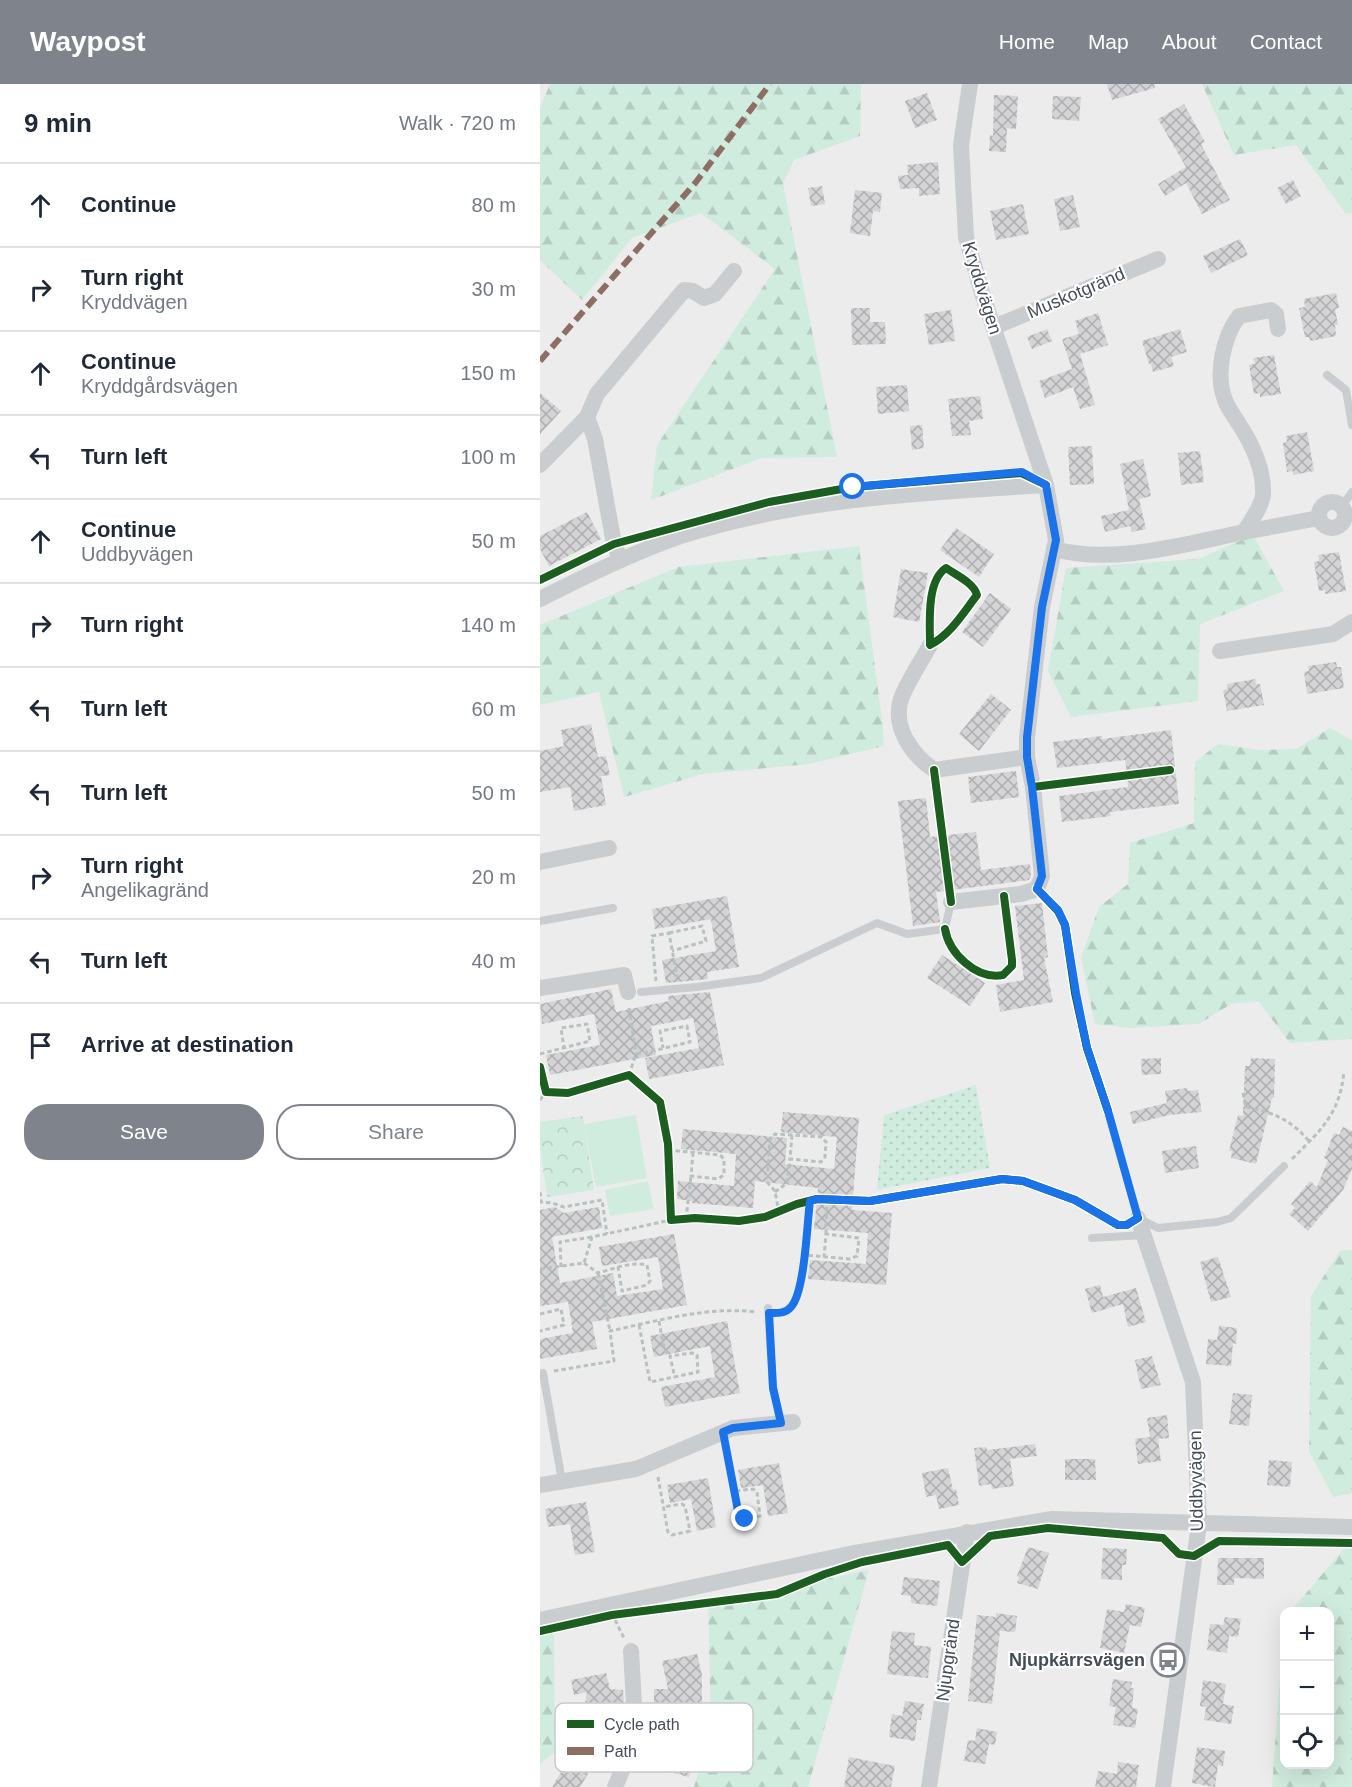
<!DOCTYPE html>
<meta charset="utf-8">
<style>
body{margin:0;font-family:Arial,sans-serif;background:#f6f6f7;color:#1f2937}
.controls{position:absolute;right:18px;bottom:18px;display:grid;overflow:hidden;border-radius:12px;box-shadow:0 6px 24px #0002}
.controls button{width:54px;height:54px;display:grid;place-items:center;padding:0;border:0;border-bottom:2px solid #e0e1e3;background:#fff;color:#1f2937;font:30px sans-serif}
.stop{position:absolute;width:18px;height:18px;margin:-14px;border:4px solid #1a73e8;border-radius:50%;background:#fff}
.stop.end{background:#1a73e8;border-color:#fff;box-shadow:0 2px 6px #0008}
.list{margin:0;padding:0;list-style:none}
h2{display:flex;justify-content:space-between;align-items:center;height:78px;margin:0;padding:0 24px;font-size:26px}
h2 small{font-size:20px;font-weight:400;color:#747a83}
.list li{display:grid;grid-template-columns:39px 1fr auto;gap:18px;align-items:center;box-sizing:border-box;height:84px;padding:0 24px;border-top:2px solid #e0e1e3}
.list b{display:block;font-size:22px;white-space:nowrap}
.list p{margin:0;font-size:20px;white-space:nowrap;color:#747a83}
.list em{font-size:20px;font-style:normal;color:#747a83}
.actions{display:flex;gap:12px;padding:18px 24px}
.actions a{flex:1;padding:14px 0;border:2px solid #7f848c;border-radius:24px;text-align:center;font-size:21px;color:#7f848c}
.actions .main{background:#7f848c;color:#fff}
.icon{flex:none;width:33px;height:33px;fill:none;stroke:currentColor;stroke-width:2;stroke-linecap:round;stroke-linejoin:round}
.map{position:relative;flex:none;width:812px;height:1703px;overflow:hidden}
header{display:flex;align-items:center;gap:36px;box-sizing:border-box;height:84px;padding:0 30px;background:#7f848c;color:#fff}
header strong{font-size:28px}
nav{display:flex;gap:33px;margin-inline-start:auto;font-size:21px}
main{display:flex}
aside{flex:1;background:#fff}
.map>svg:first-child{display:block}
.grass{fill:#d0ecde}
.forest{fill:url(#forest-firs)}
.park{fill:url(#park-crowns)}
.garden{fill:url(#garden-dots)}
.building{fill:url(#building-cross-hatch)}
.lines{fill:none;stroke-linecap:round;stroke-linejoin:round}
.path{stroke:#b7c2c0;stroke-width:3;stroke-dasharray:4.5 3;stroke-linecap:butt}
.service{stroke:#cacdd0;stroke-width:8}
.minor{stroke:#cacdd0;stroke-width:16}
.quiet{stroke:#8d6e63;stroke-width:6;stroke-dasharray:12 6;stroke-linecap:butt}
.cycleway-casing{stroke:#fff;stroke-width:11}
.cycleway{stroke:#1b5e20;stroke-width:8}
.route{stroke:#1a73e8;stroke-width:8}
.labels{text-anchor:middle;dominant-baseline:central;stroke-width:4.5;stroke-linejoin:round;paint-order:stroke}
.street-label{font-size:18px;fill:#444c58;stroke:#fff}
.poi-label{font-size:18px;font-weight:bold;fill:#444c58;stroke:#fff;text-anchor:end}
.key{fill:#fff;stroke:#c7c9cd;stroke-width:1.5}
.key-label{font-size:16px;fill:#444c58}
</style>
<header>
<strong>Waypost</strong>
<nav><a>Home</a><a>Map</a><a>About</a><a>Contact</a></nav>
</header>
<main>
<aside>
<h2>9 min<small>Walk · 720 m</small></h2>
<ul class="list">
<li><svg class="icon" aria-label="ahead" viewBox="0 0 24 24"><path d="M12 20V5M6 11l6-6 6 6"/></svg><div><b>Continue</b></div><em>80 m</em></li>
<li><svg class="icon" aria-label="right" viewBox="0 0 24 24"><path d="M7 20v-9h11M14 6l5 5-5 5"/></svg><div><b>Turn right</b><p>Kryddvägen</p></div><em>30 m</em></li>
<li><svg class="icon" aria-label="ahead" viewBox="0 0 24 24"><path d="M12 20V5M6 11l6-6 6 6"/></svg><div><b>Continue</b><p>Kryddgårdsvägen</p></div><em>150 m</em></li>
<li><svg class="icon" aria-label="left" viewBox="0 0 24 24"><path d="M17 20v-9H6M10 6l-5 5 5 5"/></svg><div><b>Turn left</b></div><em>100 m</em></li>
<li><svg class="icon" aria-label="ahead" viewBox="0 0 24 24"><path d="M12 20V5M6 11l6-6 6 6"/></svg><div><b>Continue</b><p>Uddbyvägen</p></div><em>50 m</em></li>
<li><svg class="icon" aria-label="right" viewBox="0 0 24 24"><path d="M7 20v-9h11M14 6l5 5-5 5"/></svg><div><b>Turn right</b></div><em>140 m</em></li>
<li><svg class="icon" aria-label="left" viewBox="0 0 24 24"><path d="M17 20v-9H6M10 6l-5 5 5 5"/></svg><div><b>Turn left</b></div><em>60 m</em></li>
<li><svg class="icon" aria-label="left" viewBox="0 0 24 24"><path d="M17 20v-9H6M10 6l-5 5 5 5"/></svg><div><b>Turn left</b></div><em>50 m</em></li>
<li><svg class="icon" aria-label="right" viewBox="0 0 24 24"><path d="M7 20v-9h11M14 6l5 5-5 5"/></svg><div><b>Turn right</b><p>Angelikagränd</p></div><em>20 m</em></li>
<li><svg class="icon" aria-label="left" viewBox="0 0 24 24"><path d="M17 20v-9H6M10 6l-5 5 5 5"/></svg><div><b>Turn left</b></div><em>40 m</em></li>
<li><svg class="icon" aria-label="arrive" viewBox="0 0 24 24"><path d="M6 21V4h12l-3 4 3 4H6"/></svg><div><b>Arrive at destination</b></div></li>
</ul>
<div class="actions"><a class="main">Save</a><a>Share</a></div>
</aside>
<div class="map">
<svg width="812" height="1703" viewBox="0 0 812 1703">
<defs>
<pattern id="forest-firs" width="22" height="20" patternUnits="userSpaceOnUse" patternTransform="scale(1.5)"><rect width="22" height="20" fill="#d0ecde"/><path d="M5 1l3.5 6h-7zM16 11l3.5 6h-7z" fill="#b4ccc1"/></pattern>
<pattern id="park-crowns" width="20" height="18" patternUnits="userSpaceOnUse" patternTransform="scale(1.5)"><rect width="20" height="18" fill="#d0ecde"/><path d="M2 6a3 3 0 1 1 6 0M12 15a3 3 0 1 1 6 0" fill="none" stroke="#b4ccc1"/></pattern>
<pattern id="garden-dots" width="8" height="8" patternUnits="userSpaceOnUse" patternTransform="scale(1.5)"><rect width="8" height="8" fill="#d0ecde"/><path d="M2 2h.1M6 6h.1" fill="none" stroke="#b4ccc1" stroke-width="1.8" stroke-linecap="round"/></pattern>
<pattern id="building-cross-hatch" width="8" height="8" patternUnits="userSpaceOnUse" patternTransform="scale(1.5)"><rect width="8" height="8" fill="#d4d4d7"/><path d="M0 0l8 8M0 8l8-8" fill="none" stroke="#aeaeb1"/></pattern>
</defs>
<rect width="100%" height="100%" fill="#edecec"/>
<g class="grass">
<path d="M96,1031L107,1094L56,1103L44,1040Z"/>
<path d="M108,1097L114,1125L70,1132L65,1106Z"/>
</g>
<g class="forest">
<path d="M10,0H321L320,52L254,76L243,100L297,373L222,374L111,416L117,361L235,185L161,129L92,154L42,216L0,176V24Z"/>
<path d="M662,0H812V129L806,130L756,61L694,71Z"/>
<path d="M713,451L744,507L660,540L658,617L531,633L508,587L526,484L658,475Z"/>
<path d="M319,462L343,644L344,662L269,680L163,690L84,713L59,608L0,621V541L138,483Z"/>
<path d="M790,644L812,656V955L750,959L718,917L691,920L659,940L593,944L555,940L541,873L559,823L588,800L590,759L654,739L655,678L678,660L719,666L756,665Z"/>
<path d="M812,1166V1409L793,1413L769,1367L771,1212L800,1167Z"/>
<path d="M806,1462L812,1463V1703H732L744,1536V1680H790V1528L751,1527Z"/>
<path d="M329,1486L268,1703H154L171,1644L168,1520Z"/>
<path d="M14,1549L15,1668L0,1680V1552Z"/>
</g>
<path class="park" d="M43,1032L54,1106L7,1113L0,1062V1038Z"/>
<path class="garden" d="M436,1001L450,1084L337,1106L344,1031Z"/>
<g class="building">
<path d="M567,0H614L615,4L572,16Z"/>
<path d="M387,9L397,36L375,44L365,17Z"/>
<path d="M454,11L478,12L476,45L467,44L466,68L449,67L450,51L453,52Z"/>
<path d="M513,12L541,13L539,37L512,35Z"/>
<path d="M644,20L665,58L661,60L690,116L662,130L646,99L625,112L618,100L646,83L618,35Z"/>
<path d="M398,78L400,110L379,112V104L360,105L358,92L368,91L367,81Z"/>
<path d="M753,96L761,112L746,120L737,104Z"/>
<path d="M282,102L285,120L271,122L268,104Z"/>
<path d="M315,106L342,109L340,128L333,127L330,152L310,149Z"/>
<path d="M533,111L540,143L520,147L514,115Z"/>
<path d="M483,120L489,150L456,156L450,127Z"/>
<path d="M700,155L708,171L671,189L663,172Z"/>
<path d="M796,209L799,224L795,225L798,241H795L796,252L770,257L769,253H765L759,224L765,223L764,215Z"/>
<path d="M311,224H330V238H345L346,260L312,261Z"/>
<path d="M411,226L415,257L389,261L384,230Z"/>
<path d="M558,229L568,261L540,270L555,321L540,325L533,303L505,314L499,297L532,285L522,255L539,250L535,237Z"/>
<path d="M507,245L512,257L492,265L487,253Z"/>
<path d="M640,245L647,268L631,273L634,282L613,288L611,280H609L602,257Z"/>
<path d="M734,271L741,310L720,313V309L714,310L709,281L715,280L713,274Z"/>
<path d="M367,301L369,327L338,330L336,303Z"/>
<path d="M0,309L21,327L0,350Z"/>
<path d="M440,312L443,335L429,337L431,351L412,352L408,315Z"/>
<path d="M382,341L384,364L372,366L370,342Z"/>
<path d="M767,348L774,387L753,391V387L747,388L743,359L747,358L746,352Z"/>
<path d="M552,362L554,400L530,401L528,363Z"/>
<path d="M660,367L664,398L641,401L638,369Z"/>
<path d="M603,375L611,412L599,415L606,445L592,448L590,442L565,448L561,432L589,426L580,380Z"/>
<path d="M47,428L61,455L9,482L0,465V452Z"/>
<path d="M416,444L454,470L439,493L400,466Z"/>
<path d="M799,468L806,507L785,510V506L779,507L774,478L779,477L778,471Z"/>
<path d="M361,485L388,489L379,538L353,533Z"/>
<path d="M450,509L471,525L443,563L422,548Z"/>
<path d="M796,578L797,583H801L804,604L767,610L764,588L769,587L768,582Z"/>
<path d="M715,595L716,600H720L724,621L687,627L683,606L688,605L687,600Z"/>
<path d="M451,610L471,626L439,667L419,650Z"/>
<path d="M51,640L58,673L66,672L70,691L61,692L66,721L34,727L30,703L0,708V667L24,662L21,646Z"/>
<path d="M631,646L639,720L570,728L571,732L522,738L519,712L588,703L587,688L585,676L517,684L513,658L562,652V655Z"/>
<path d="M476,687L479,713L431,719L428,693Z"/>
<path d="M386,714L390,753L436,748L441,786L490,780L491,791L489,796L396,808L400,838L373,842L358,717Z"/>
<path d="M187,812L199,883L167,888L168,895L126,899L122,876L176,867L171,835L115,845L112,825Z"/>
<path d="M502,819L508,873L504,874L513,918L460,928L456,901L484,896L475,822Z"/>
<path d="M402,871L445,899L430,922L387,894Z"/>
<path d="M71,905L76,928L129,917L128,912L170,908L184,981L109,995L105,974L159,964L153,934L111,942L116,971L10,991L6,971L60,961L54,930L2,940L0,920Z"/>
<path d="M621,974V990L602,991L601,975Z"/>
<path d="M711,974L735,975L734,1014H732L716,1080L691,1074L692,1067H689L698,1031L703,1032L705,982H710Z"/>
<path d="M647,1004L648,1007L658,1006L662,1028L629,1031L593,1040L590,1028L627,1019L625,1007Z"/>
<path d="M243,1028L319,1034L312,1126L352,1129L346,1201L268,1195L270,1176L326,1180L328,1149L274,1145L278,1104L215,1097L213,1124L152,1119V1117L137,1115L138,1097L194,1102L196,1070L141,1065L143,1045L247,1054L245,1080L294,1085L297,1053L241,1048Z"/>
<path d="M803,1043L812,1047V1085L803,1106L768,1147L749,1130L755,1124L751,1120L770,1097L777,1103L788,1076L784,1074L794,1049L799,1051Z"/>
<path d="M656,1062L659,1084L625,1089L622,1067Z"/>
<path d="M15,1123L24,1129L59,1123L62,1144L12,1153L20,1199L73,1189L77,1212L123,1205L118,1173L62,1182L59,1163L134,1150L147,1221L52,1238L57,1265L0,1275V1255L33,1249L28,1218L0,1222V1126Z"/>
<path d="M678,1173L691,1213L671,1218L660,1178Z"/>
<path d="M560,1201L563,1213L596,1204L606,1238L588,1243L583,1220L552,1229L545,1205Z"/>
<path d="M187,1237L200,1309L125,1323L121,1303L175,1293L170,1262L114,1273L110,1252Z"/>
<path d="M679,1242L697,1244L696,1260L693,1259L691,1282L666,1280L668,1255L677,1256Z"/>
<path d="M612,1272L621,1301L601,1305L595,1276Z"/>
<path d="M693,1309L712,1311L709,1342L689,1340Z"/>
<path d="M627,1331L629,1354L618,1355L621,1377L598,1380L595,1355L610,1353L607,1334Z"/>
<path d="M495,1360L497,1372L470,1375L474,1402L452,1405L451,1400L439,1402L434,1364L446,1363L447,1366Z"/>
<path d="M525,1375H555L556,1396H525Z"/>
<path d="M729,1376L752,1378L750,1403L727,1401Z"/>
<path d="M239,1379L248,1429L228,1432L223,1401L201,1404L198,1386Z"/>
<path d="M408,1384L413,1406L416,1405L419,1421L399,1425L396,1411L386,1413L382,1389Z"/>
<path d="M168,1394L176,1443L157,1447L151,1415L130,1419L127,1401Z"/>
<path d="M46,1418L55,1468L35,1471L30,1440L8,1443L5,1425Z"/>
<path d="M488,1463L509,1469L498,1505L477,1499L479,1493L477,1492Z"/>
<path d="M563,1464L587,1465L586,1481H582V1496L561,1495Z"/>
<path d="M678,1474H724V1495L694,1494V1501H677Z"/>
<path d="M364,1493L400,1497L397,1522L371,1519V1512L361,1511Z"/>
<path d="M586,1520L605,1524L601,1543L590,1541L584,1569L560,1564L567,1525L584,1528Z"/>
<path d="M456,1529L477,1532L475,1548L460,1547L452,1620L428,1617L437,1531L456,1533Z"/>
<path d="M685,1533L701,1535L698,1553L689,1552L687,1569L667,1566L670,1540L683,1541Z"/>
<path d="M352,1547L375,1549L374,1561L391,1563L388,1594L347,1590Z"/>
<path d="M157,1570L162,1591V1633H114V1605H128L122,1577Z"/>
<path d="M66,1589L70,1605L83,1606L84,1620H69L67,1633L43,1632L47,1608L34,1611L31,1596Z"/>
<path d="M573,1595L592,1598L591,1604H594L592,1624L598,1625L595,1644L573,1641L576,1623L569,1622Z"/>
<path d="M663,1596L686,1600L683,1620L694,1622L691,1640L664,1636L666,1623L660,1622Z"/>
<path d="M365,1617L384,1620L381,1636H377L375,1657L349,1653L352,1630L362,1632Z"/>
<path d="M437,1644L457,1648L455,1661L449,1660L445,1680L424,1677L428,1656L435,1657Z"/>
<path d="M109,1654L156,1666L149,1693L103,1681Z"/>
<path d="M657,1663L685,1667L683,1682L678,1681L675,1703L652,1699Z"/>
<path d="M35,1665L55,1678L48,1690L40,1703H12Z"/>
<path d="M309,1673L355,1682L351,1703H304Z"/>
<path d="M578,1678L599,1681L596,1703H555L558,1687L577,1690Z"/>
</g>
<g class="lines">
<g class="path">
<path d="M129,849L162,842L166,857L132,867"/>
<path d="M116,897L112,852L129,849L137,893"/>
<path d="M89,924L96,970"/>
<path d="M0,970L50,957L47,940L21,944L24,964"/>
<path d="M89,991L96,970C114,967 132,962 150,958L147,942L120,947L123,964"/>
<path d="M703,1009L706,1023C733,1028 751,1036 769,1057"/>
<path d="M0,1016L6,1008"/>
<path d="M128,1066L180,1071L184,1075V1091L178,1095L151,1092L153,1069"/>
<path d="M752,1075C781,1046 800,1030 804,987"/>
<path d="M0,1108L1,1118L12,1119L24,1123L62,1116L67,1150"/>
<path d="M235,1108L247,1099L250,1075"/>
<path d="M270,1117L263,1171L310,1175L317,1172L319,1154L286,1150L284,1173"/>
<path d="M239,1129L235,1107L227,1098L230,1055L235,1050L282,1053L286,1058L285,1073L281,1078L250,1075L252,1051"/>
<path d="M146,1135L151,1092"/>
<path d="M286,1150L287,1115"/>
<path d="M44,1179L58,1189C73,1185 92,1177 107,1181L110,1197L107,1201L82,1207L78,1183"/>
<path d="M21,1183L20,1158L52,1153"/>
<path d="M0,1185L44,1179L52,1153L131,1136"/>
<path d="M58,1189L70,1247"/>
<path d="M240,1229C262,1219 261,1192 263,1171"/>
<path d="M0,1230L21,1225L24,1241L0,1247"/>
<path d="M119,1237L124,1265L130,1272"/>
<path d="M99,1241L110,1298L158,1288L157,1271L152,1269L130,1272L135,1294"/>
<path d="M14,1287L74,1277L70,1247C117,1237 168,1222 216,1228"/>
<path d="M187,1362L199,1432L205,1435L220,1432L217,1408L213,1405L195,1407"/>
<path d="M118,1393L128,1448L132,1451L150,1447L145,1422L142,1420L123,1423"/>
<path d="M75,1536L84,1554"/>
</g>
<g class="service">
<path d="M787,291L806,306L812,341"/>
<path d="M802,422L812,408"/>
<path d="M0,837L73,824"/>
<path d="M101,908L157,903L221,894L337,839L367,850L405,845L411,818"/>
<path d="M568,1027L598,1134L618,1144L677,1138L691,1134L744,1082"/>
<path d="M552,1154L604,1151"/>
<path d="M228,1224L233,1304L241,1339"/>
<path d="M3,1289L22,1397"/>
</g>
<g class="minor">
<path d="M454,243L618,175"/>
<path d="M47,333L55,355L74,460L80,475"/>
<path d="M0,381L47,333L57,310L144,206L153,207L164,214L175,210L194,187"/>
<circle cx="792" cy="431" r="13"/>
<path d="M704,448L779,434"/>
<path d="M514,465C574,481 645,460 704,448C711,436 722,423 723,410C724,386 712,360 699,340C695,333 688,325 685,316C675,291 683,253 699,232L731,226L736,230L738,245"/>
<path d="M0,515C46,492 92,469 141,452C259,414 384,409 506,401"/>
<path d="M390,561C382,576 366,600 361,615C352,643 372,671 394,686L487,673"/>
<path d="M680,567L793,550L812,538"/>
<path d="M0,778L69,764"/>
<path d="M411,818L481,810L497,805L502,792L493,703L487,673V653L502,523L516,456L506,401L442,209L426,153L421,61L430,0"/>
<path d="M0,904L84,891L88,908"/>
<path d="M598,1134L653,1298L659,1440L623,1703"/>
<path d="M0,1401L96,1385L193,1344L253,1338"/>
<path d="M0,1536L309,1470L512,1435L812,1443"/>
<path d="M75,1703L85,1680L95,1637L91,1567"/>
<path d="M389,1703L427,1448"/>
</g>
<path class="quiet" d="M0,277L156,98L230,0"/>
<defs>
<g id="cycleway">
<path d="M406,484C416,491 434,499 437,511C423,529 411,550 390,561C390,540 386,497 406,484Z"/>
<path d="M0,496L74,460L229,418L313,403L481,389L506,401"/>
<path d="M394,686L411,818"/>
<path d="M493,703L630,686"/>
<path d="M497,805L518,827L525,841L535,909L547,964L568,1027"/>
<path d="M405,845C409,869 436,896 463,891L472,882V876L464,812"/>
<path d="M0,983L6,1008L28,1009L89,991L120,1018L128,1060L131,1136L155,1134L199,1137L225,1133L257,1120L277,1115L330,1117L462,1095L483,1097L535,1116L578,1141H587L598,1134"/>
<path d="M0,1547L72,1531L237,1510L285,1490L322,1478L408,1461L422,1478L450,1452L508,1444L623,1454L639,1470L654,1472L679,1457L812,1459"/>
</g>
</defs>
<use href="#cycleway" class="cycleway-casing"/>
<use href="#cycleway" class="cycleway"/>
</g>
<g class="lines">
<path class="route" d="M205,1435L199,1432L183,1348L193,1344L241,1339L233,1304L229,1229C237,1229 245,1230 251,1223C265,1208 267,1139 270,1117L277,1115L330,1117L462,1095L483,1097L535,1116L578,1141H586L598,1134L568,1027L547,964L536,909L525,841L518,826L497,805L502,792L492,703L487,673V653L502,523L516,456L506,401L482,388L313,403"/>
</g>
<defs>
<symbol id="bus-ring" viewBox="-11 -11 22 22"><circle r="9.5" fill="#fff" stroke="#7f848c" stroke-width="1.5"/><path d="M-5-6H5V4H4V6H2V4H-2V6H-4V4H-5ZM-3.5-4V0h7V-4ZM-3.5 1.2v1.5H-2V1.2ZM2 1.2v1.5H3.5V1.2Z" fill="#7f848c"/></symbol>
</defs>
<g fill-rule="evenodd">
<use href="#bus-ring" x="609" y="1557" width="38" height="38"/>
</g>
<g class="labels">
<g class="street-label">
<text transform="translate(442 204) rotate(73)">Kryddvägen</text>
<text transform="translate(536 209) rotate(-23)">Muskotgränd</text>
<text transform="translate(656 1397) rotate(-91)">Uddbyvägen</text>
<text transform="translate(408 1576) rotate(-82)">Njupgränd</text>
</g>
<g class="poi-label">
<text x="605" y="1576">Njupkärrsvägen</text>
</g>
</g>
<rect x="15" y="1619" width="198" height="69" rx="9" class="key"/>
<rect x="27" y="1636" width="27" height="8" fill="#1b5e20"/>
<rect x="27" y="1663" width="27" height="8" fill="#8d6e63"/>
<g class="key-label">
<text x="64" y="1646">Cycle path</text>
<text x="64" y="1673">Path</text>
</g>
</svg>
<div class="controls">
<button>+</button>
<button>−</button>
<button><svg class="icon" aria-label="locate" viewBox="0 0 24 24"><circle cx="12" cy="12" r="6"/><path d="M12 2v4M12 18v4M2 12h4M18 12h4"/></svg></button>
</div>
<div class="stop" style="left:313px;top:403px"></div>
<div class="stop end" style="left:205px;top:1435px"></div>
</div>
</main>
